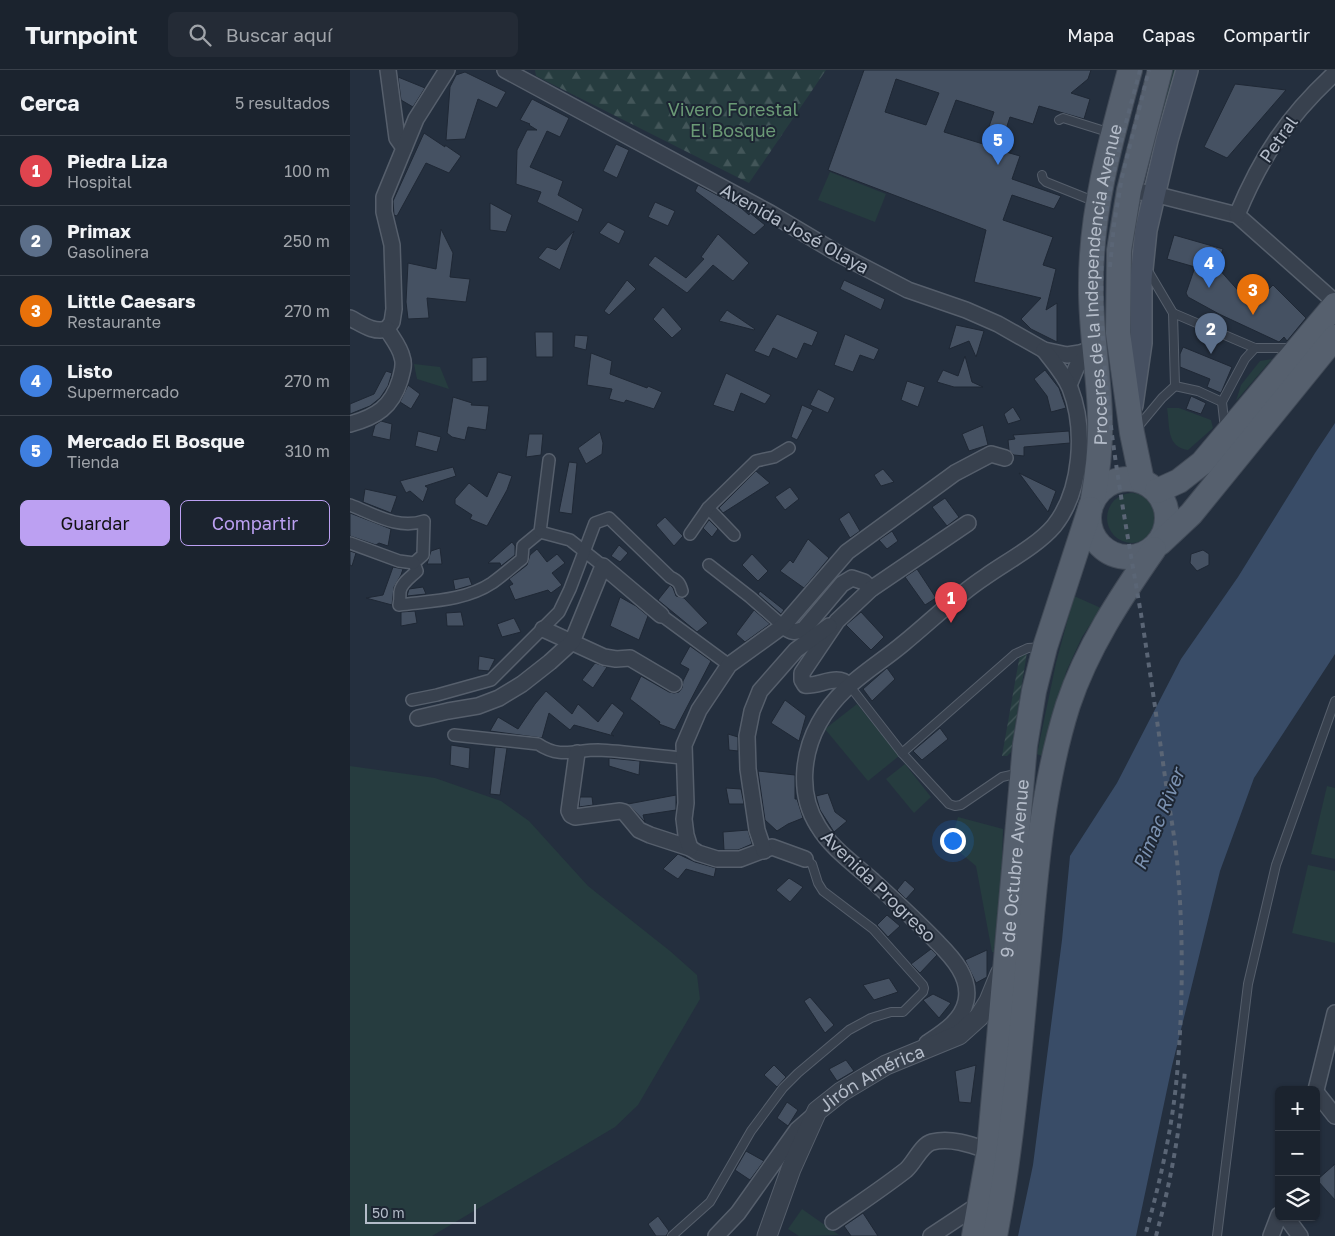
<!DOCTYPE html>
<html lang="es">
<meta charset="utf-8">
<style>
body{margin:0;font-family:"Golos Text",sans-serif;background:#242b36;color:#f1f3f6}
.controls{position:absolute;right:15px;bottom:15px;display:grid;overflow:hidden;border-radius:8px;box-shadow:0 1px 4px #0004}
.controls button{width:45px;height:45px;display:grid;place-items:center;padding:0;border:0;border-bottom:1px solid #39404a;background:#1b232e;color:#f1f3f6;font:25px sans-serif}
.scale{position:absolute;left:15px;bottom:12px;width:111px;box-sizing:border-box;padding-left:5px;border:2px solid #b4bcc9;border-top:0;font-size:14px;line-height:18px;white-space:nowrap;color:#b4bcc9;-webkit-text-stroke:4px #1d2633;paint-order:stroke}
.you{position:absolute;left:602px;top:770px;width:18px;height:18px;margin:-12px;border:4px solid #fff;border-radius:50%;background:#1a73e8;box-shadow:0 0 0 8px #1a73e833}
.badge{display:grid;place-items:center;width:32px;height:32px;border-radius:50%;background:#bca0f2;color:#fff;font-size:16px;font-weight:700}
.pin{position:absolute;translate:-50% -41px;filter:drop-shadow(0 1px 2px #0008)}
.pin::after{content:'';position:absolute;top:26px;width:18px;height:15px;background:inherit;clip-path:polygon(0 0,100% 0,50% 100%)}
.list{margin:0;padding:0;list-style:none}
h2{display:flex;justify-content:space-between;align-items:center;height:65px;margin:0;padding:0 20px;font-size:21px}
h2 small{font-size:16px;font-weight:400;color:#a0a4aa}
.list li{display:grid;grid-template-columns:32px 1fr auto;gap:15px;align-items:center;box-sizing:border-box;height:70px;padding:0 20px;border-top:1px solid #39404a}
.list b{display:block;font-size:19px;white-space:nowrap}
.list p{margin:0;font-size:16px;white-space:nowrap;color:#a0a4aa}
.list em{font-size:16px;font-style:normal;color:#a0a4aa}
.actions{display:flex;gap:10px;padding:15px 20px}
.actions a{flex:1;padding:11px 0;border:1px solid #bca0f2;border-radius:8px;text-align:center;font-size:18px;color:#bca0f2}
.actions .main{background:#bca0f2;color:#111}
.icon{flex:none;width:28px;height:28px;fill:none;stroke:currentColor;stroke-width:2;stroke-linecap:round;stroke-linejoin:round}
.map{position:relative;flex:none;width:985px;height:1166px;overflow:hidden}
header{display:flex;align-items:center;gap:30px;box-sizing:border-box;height:70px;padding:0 25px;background:#1b232e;border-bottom:1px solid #39404a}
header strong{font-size:24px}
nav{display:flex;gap:28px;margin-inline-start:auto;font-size:18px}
.search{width:350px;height:45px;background:#242b36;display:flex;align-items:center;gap:12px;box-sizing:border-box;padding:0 18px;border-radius:8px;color:#a0a4aa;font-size:19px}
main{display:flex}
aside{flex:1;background:#1b232e}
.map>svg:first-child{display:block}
.grass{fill:#263c3f}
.forest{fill:url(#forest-firs)}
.garden{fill:url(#garden-furrows)}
.water{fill:#394c67}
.building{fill:#455162;stroke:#1f2835;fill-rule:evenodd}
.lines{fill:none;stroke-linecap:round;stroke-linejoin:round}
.service-casing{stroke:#565f6c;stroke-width:10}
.pedestrian-casing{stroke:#565f6c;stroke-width:14}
.minor-casing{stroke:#565f6c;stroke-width:18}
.tertiary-casing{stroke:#565f6c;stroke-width:21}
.secondary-casing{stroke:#565f6c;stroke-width:24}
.primary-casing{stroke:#414a57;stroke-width:26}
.service{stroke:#38414e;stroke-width:8}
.pedestrian{stroke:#38414e;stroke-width:11}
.minor{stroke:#38414e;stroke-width:15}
.tertiary{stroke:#38414e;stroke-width:19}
.secondary{stroke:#465061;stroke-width:21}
.primary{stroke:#56606e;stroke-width:24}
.rail{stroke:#5a6575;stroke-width:4;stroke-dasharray:5 5;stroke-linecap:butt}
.labels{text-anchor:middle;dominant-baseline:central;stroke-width:4;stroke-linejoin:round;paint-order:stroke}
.park-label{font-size:18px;fill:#6b9a76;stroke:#1d2633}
.street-label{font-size:18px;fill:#b4bcc9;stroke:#1d2633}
.water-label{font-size:19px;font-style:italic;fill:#7c92b1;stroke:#1d2633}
</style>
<header>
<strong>Turnpoint</strong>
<div class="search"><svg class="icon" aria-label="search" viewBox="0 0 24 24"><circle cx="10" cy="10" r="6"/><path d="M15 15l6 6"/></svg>Buscar aquí</div>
<nav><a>Mapa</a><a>Capas</a><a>Compartir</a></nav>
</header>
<main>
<aside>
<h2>Cerca<small>5 resultados</small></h2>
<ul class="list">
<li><span class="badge" style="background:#e0444e">1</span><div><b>Piedra Liza</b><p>Hospital</p></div><em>100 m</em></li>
<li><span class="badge" style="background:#5c6f8a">2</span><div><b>Primax</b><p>Gasolinera</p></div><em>250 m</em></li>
<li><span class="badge" style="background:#e8710a">3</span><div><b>Little Caesars</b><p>Restaurante</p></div><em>270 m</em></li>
<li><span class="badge" style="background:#3f7fe0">4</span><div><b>Listo</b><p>Supermercado</p></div><em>270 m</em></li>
<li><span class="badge" style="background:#3f7fe0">5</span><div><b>Mercado El Bosque</b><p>Tienda</p></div><em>310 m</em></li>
</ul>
<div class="actions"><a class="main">Guardar</a><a>Compartir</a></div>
</aside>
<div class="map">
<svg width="985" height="1166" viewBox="0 0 985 1166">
<defs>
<pattern id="forest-firs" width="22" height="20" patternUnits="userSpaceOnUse" patternTransform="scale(1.25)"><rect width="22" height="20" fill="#263c3f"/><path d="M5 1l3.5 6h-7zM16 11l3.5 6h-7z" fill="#435659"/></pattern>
<pattern id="garden-furrows" width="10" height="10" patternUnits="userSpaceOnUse" patternTransform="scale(1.25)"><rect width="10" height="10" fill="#263c3f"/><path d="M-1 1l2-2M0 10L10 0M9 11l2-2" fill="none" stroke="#435659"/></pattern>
</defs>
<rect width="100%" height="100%" fill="#242f3e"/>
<g class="grass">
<path d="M818,0H827L803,90L798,87Z"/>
<path d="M480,102L536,124L525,152L468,130Z"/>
<path d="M922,289L886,331L891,315L910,291Z"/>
<path d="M64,294L90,297L99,319L67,309Z"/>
<path d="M817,338H829L861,350L863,358L838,380C816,377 820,356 817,338Z"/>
<circle cx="782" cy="448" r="25"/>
<path d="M724,526L751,538L732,567L716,602L696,688L687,684L706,593Z"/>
<path d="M507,634L549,686L518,711L475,659Z"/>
<path d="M555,694L581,727L564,743L536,709Z"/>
<path d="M0,696L85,708L151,731L179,751L238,816L320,881L347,905L350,929L288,1035L265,1057L82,1166H0Z"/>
<path d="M977,716L985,718V789L961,784Z"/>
<path d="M608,747L653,759L649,883L642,882L626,796L600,774Z"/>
<path d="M958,795L985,801V873L942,863Z"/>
<path d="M452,1139L489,1165L449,1166L438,1159Z"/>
</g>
<path class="forest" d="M185,0H476L399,113L186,6Z"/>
<path class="garden" d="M677,582L661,682L657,686H652L670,584Z"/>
<path class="water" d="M985,353V584L904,708L870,801L822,996L786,1166H668L683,1095L712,870L720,786L767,713L831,589L888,507L965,383Z"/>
<g class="building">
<path d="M514,0H741L738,9L721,23L740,29L734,49L689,36L683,54L660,47L649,80L670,86L662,109L711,126L704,139L662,125L653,150L703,167L693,195L706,199L696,240L707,233V272L681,259L671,249L691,228L624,212L636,160L478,100ZM546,9L589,23L576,55L535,42ZM606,30L644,42L633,74L594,62Z"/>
<path d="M115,2L156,22L147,38L128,29L115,69L96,70L100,17L106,5Z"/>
<path d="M48,7L75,18L63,37L51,30Z"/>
<path d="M885,14L936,20L877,88L854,77Z"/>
<path d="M182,29L219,48L210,67L197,61L180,97L213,111L208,125L233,139L228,152L187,132L191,122L166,114L167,80L177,60H187L179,55L180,54L170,50Z"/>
<path d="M74,63L95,77V75L111,86L99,103L76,93L47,146L44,145L43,131Z"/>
<path d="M266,74L279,80L267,108L253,101Z"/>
<path d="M348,115L390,137L399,145L400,143L415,155L404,165L345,121Z"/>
<path d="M305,132L325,141L318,156L298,147Z"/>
<path d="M140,133L162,145L156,162L140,160Z"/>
<path d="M258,152L275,161L269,174L249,163Z"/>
<path d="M91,159L103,183L100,207L120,209L116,232L77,228L79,248L58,249L56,232L58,193L86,199Z"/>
<path d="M224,161L210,200L188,188L197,177L206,180Z"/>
<path d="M368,164L399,193L383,211L363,195L337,223L298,195L305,186L336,208L354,189L351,187Z"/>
<path d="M824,165L873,179L867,197L902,236L923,215L956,248L937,271L934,267L929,272L869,244L838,227L836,223L845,197L817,189Z"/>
<path d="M277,210L286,219L259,245L254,241Z"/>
<path d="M494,210L535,229L531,240L490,219Z"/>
<path d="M313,237L332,259L322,268L303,249Z"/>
<path d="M377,240L405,259L404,260L369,251Z"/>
<path d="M427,244L468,262L462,276L454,273L447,289L423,278L419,287L404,281Z"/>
<path d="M606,255L634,261L626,287L619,271L599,279Z"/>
<path d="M185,262H203V287H186Z"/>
<path d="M495,264L529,279L524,290L510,285L503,302L484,295Z"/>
<path d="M225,265L238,266L236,280L224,277Z"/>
<path d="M833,277L882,297L871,323L857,317L860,309L830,297V284Z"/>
<path d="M241,283L262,291L260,304L297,318L298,316L312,322L304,339L276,330L274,333L259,329L262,319L237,315Z"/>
<path d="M615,286L622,312L633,317H604L587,312L593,300L608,306Z"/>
<path d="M137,287V311L122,312V288Z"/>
<path d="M695,300L709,318L716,338L701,342L697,326L684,309Z"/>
<path d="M36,301L42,303L38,316L30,328L20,336L0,344V334L24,324Z"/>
<path d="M376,303L421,325L415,334L391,323L384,342L363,335Z"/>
<path d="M557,311L575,317L568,337L551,330Z"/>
<path d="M58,315L70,324L61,339L50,332Z"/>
<path d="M468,319L485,328L478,343L460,335Z"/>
<path d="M841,326L856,333L851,344L836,339Z"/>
<path d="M103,327L122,333L121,335L139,336L136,360L118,357L115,370L102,367L97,363Z"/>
<path d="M452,335L463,340L447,370L441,367Z"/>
<path d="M663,337L671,350L658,354L654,344Z"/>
<path d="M31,351L42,354L40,370L22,366L25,355Z"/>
<path d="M633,355L638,375L619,381L612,364Z"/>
<path d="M68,361L91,367L87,382L65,376Z"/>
<path d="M719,361L720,373L674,377V386L664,385L659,380L658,370L665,369L663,365Z"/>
<path d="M250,362L253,373L252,384L236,394L228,378Z"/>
<path d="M179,364H193L191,385L176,387Z"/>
<path d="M219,392L227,393L222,444L209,442Z"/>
<path d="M103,397L106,406L75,416L78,418L73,432L60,421L56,423L50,411Z"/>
<path d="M533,399L544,412L531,416L524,405Z"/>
<path d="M406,401L420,413L373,443L369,438Z"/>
<path d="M148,402L162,406L157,420L137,456L120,449L122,445L105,434V429L119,413L137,427Z"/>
<path d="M669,403L706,421L698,442Z"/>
<path d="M440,417L449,429L435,440L425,427Z"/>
<path d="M15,419L47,426L41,443L13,432Z"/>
<path d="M595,428L609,447L597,456L582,437Z"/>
<path d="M499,442L510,461L500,468L489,449Z"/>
<path d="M0,443L41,459L38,476L29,473L26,475L0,466Z"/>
<path d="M315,447L333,466L324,476L306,455Z"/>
<path d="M359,450L368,459L362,467L353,458Z"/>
<path d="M542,461L548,471L537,479L529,470Z"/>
<path d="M458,469L479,488L454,518L430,501L440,490L443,493Z"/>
<path d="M162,472L165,476V485L151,496L150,493H138Z"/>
<path d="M269,475L278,483L270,492L261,486Z"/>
<path d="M90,478L92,494H77L81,481Z"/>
<path d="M187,479L197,492L207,484L215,493L202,503L212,515L201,523L198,520L165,530L159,516L163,514L159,509L177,495L180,485Z"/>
<path d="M853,480L859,484V495L847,501L840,493L841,484Z"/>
<path d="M0,481L6,483L2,496L0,495Z"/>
<path d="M402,484L418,501L408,511L392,495Z"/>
<path d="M43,497L53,499L51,505L44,517L42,535L16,528L33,525Z"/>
<path d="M567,499L586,528L575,535L555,507Z"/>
<path d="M119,507L122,515L105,520L103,510Z"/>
<path d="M320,515L323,518L326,526L334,528L358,553L347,562L308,530Z"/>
<path d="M73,517L76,524L57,526L59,519Z"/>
<path d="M410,521L434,540L431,544L408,524Z"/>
<path d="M270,527L286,536L298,546L289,570L260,556Z"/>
<path d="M404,540L420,554L395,572L386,564Z"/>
<path d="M65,541L67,553L51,556V542Z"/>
<path d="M111,542L114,556H97L96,543Z"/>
<path d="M511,542L534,567L521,580L496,555Z"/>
<path d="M164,548L171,562L152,567L147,554Z"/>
<path d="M340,576L361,591L325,660L309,654L310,652L280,629L291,606L319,622L324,623L329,622L332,618L333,611L339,599L330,594Z"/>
<path d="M129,586L145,589L139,601L128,600Z"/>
<path d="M245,593L257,597L243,618L232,610Z"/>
<path d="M537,598L545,609L522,631L513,619Z"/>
<path d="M196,621L222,644L228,634L248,652L262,633L274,643L261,664L264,666L224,655L220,660L199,643L192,668L140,661L148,647L168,659L185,634Z"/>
<path d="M435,630L456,646L449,671L421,653Z"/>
<path d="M590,658L598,669L572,690L563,681Z"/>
<path d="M378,664L388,667V681L379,680Z"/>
<path d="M101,675L120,678L119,699L100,695Z"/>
<path d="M145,677L157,678L150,725L140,724Z"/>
<path d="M259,688L290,691L289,705L259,696Z"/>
<path d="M408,701L445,705V729H447L453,748L438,754L427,761L415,750Z"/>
<path d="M376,718L391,719L394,734H379Z"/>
<path d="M478,723L485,742L497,751L484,762L470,740L466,726Z"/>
<path d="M326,725V740L293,745L295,752L278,734Z"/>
<path d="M230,727H242L243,735L229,737Z"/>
<path d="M398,760L402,774L388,780H374L373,762Z"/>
<path d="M328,784L345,792L366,798L364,807L336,799L328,809L313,799Z"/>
<path d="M439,808L453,817L440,832L426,820Z"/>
<path d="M555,810L565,819L556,829L547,820Z"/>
<path d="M537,845L550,856L538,867L527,855Z"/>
<path d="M581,879L587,885L570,903L561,894Z"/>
<path d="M637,880V907L626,913L615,890Z"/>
<path d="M539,908L548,922L524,930L513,915Z"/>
<path d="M583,924L601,933L589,948L573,930Z"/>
<path d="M460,927L484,955L475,963L454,931Z"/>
<path d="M496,990L504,1001L487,1011L479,999Z"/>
<path d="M424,995L436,1007L427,1017L414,1005Z"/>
<path d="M626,995L621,1033L609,1032L605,1001Z"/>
<path d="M437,1032L448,1040L438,1056L427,1048Z"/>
<path d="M396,1081L414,1091L400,1110L385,1100Z"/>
<path d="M985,1094V1130L967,1110Z"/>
<path d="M513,1143L528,1166H501L494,1156Z"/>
<path d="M308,1146L319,1161L316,1166H306L298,1154Z"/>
</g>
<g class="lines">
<defs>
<g id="service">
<path d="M709,50L713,48L761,63"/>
<path d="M692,105L693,109L696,112L746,132"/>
<path d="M823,243L905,278H944"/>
<path d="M825,316L848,321L872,332"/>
<path d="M787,358L812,328L825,316L823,243L797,199"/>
<path d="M875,359L872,332L895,289L905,278"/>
<path d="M499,615L552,683L599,734L605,736L611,735L652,707L670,703"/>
<path d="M552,683L665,584L678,578L693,577"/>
<path d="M322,1166L360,1132L401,1061L433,1018L448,1003L499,960L521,948L541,942H553L573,922L574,918L573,915L523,859L473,821L468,813L462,794L455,789"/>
<path d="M867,1166L898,914L926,795L985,631"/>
</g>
<g id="pedestrian">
<path d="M0,435C24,444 48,460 74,451L73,485L64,493L67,501C61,507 51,513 50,522C50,527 50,530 49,535C79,531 115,531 142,513C152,506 162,497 172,489L173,476L190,462L199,390"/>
<path d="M358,438L384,465"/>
<path d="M190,462L220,470L253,496"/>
<path d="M340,464L358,438L406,391L424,387L439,378"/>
<path d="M0,473L49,491L64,493"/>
<path d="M359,495L400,527L433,556"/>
<path d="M311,545L379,595"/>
<path d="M62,630L87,625L141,610L209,542L220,519L245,453L259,448L320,507C328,511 330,513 332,521"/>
<path d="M104,665L188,674C210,689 225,680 248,680C275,681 305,686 333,688"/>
</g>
<g id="minor">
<path d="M38,0L47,68L54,78"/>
<path d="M155,0L420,143L487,183L558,220L616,240L648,254L694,280L717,285L730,283L744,278"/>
<path d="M779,120L804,124L887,145L985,232"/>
<path d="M887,145C911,87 938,46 985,3"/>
<path d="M0,248C12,254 23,263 37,259"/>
<path d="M37,259L42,252L44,239L42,175L34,142V127L66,49L97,0"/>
<path d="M719,315L727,296L743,279"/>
<path d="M0,354C26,347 42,337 50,310C52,302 55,295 52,287C50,277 42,268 37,259"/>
<path d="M433,556C441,562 445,563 454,559L492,514L502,508L514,512L521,519"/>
<path d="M193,559L254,587L266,589L280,588L324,614"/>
<path d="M498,615C488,603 468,617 455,615L452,610V603L487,551L521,519L618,453"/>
<path d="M68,648L98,641L128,636L149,628L172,614L200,592L222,572L253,496L311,545"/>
<path d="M227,683L219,741L221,745L225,747L270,741L274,742L289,760L300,765L340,778L348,783L367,789H390L422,777L455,789"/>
<path d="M340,778L336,765L334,749L336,733L334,675L349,640L379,595L433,556L497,482L605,403L641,384L655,388"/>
<path d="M414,781L407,760L398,699L397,666L402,641L410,621L446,580L479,556"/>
<path d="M577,973C592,963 612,951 616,931C621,908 603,888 588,873C567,851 545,831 522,810C504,794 481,778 468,756C448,725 452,684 469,653C490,615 523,599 554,573C581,551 606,526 635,507C656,492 687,476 704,456C732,421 736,359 720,318C714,304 703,292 694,280"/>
<path d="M966,1020L985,943"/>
<path d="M966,1022L985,1046"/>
<path d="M936,1147L950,1166"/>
<path d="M483,1152C507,1135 533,1118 556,1100C565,1092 571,1075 582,1072C601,1067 622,1075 639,1081"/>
<path d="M366,1166L388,1143L447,1060L463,1046"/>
<path d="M581,1166L631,1133"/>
<path d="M921,1166L929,1145"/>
</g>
<g id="tertiary">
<path id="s1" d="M417,1166L441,1099L467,1041L491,1022L536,995L609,965L629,947L639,931L650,904"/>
</g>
<path id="secondary" d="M782,335L791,273V209L796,160L817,70L837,0"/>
<g id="primary">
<circle cx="778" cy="448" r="39"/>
<path d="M792,411L782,363L768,263L769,180L779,120L810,0"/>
<path d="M807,421L829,411L852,393L985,235"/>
<path id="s2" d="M743,429C748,401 751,374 750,346C749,302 740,258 741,213C741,140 761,70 780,0"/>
<path d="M810,473L841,444L985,267"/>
<path id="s3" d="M624,1166L639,1081L675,675L684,621L695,577L740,439"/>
<path d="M645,1166C663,1071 670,976 679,880C686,798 693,714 718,635C737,578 770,528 804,479"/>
</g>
</defs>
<use href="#service" class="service-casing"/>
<use href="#pedestrian" class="pedestrian-casing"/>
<use href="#minor" class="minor-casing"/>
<use href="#tertiary" class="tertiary-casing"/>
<use href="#secondary" class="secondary-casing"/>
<use href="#primary" class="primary-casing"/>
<use href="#service" class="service"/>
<use href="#pedestrian" class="pedestrian"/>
<use href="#minor" class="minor"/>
<use href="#tertiary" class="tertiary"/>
<use href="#secondary" class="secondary"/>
<use href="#primary" class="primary"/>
<g class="rail">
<path d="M790,0C774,61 755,122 752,185C747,306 771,426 791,544C800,601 808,657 816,714C820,743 826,773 828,802C833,865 833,929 828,992C824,1051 811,1109 795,1166"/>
<path d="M760,197L764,155L772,107L799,0"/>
<path d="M806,1166C821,1111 831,1055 835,999"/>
</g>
</g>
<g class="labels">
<g class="park-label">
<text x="383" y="39">Vivero Forestal<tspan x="383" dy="21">El Bosque</tspan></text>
</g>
<g class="street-label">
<text transform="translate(928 69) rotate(-55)">Petral</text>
<text transform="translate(445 158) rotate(29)">Avenida José Olaya</text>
<text stroke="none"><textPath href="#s2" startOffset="216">Proceres de la Independencia Avenue</textPath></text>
<text stroke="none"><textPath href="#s3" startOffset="370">9 de Octubre Avenue</textPath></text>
<text transform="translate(529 816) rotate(44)">Avenida Progreso</text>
<text stroke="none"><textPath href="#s1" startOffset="199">Jirón América</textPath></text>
</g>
<g class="water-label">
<text transform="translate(808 749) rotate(-68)">Rimac River</text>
</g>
</g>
</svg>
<div class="controls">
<button>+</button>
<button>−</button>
<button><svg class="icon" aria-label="layers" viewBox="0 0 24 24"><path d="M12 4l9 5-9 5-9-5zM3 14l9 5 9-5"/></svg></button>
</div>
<div class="scale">50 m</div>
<div class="you"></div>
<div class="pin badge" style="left:601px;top:553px;background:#e0444e">1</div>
<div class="pin badge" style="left:861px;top:284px;background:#5c6f8a">2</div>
<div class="pin badge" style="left:903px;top:245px;background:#e8710a">3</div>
<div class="pin badge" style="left:859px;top:218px;background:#3f7fe0">4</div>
<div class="pin badge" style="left:648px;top:95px;background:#3f7fe0">5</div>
</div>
</main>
